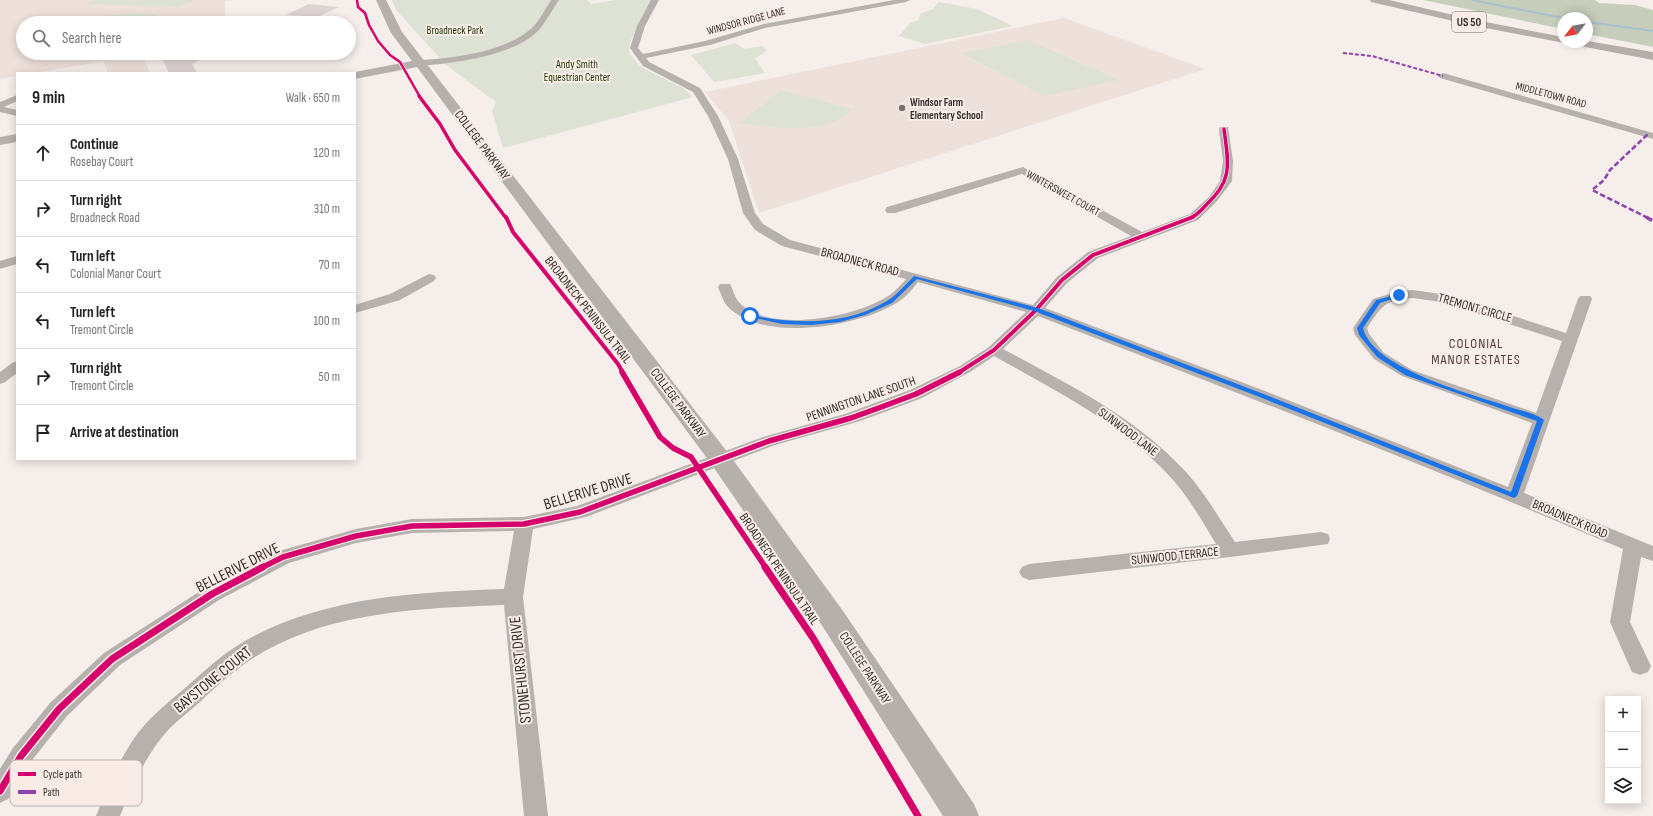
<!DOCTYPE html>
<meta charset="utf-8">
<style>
body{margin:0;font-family:"Sofia Sans Condensed",sans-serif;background:#f2f2f2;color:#202124}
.controls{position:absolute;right:12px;bottom:12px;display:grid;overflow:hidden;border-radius:0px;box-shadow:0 2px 10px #0003}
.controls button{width:36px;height:36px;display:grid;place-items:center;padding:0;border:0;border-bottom:1px solid #e0e0e0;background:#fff;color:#202124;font:20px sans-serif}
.compass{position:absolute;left:1557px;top:12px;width:36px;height:36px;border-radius:50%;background:#fff;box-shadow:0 2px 10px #0003;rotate:239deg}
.stop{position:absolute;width:12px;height:12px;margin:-9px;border:3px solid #1a73e8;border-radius:50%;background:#fff}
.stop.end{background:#1a73e8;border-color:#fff;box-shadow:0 1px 4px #0008}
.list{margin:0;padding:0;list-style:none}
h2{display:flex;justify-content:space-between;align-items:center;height:52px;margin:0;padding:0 16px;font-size:17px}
h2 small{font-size:13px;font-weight:400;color:#757577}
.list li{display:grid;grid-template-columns:26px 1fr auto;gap:12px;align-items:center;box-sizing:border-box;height:56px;padding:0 16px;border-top:1px solid #e0e0e0}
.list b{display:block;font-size:15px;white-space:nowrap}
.list p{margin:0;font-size:13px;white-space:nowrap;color:#757577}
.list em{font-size:13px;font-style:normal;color:#757577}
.icon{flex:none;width:22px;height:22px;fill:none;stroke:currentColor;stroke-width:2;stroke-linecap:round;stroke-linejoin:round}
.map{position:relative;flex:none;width:1653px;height:816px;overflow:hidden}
.search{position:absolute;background:#fff;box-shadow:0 2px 10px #0003;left:16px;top:16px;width:340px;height:44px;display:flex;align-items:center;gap:10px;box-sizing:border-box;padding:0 14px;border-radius:22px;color:#757577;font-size:15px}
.panel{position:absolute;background:#fff;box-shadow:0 2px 10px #0003;left:16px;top:72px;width:340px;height:388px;border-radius:0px}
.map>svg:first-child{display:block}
.built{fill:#eee0db}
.green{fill:#dee2d4}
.forest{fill:#c7cfbc}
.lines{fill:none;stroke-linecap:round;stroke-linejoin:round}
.stream{stroke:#a9c1cf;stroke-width:2}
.building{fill:#ded4d3}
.street{fill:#b6b1ad;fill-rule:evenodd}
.secondary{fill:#b6b0ab;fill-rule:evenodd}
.highway{fill:#b4ada9;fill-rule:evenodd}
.quiet-far2{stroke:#8e44ad;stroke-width:2;stroke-dasharray:4 2;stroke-linecap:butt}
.quiet-far1{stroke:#8e44ad;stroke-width:2.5;stroke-dasharray:5.5 2.5;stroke-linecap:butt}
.quiet{stroke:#8e44ad;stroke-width:3.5;stroke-dasharray:7 3.5;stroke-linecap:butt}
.cycleway-far4-casing{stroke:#f9ece7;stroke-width:4}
.cycleway-far3-casing{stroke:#f9ece7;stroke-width:5}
.cycleway-far2-casing{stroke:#f9ece7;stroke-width:6}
.cycleway-far1-casing{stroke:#f9ece7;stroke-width:8}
.cycleway-casing{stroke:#f9ece7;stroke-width:10}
.cycleway-far4{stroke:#d6006c;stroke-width:2.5}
.cycleway-far3{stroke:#d6006c;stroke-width:3.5}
.cycleway-far2{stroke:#d6006c;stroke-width:4}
.cycleway-far1{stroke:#d6006c;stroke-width:5.5}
.cycleway{stroke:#d6006c;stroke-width:7}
.route{fill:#1a73e8}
.poi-dot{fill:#777270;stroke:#f9ece7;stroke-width:1.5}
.labels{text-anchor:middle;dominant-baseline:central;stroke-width:4;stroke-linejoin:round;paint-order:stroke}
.far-street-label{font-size:11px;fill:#332f2d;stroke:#f9ece7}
.far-park-label{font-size:11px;fill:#1c3503;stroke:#f9ece7}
.far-poi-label{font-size:11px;font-weight:bold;fill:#332f2d;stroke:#f9ece7;text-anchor:start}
.shield{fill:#f9ece7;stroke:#6e6865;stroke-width:1}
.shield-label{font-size:12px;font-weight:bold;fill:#332f2d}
.street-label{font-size:13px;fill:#332f2d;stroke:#f9ece7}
.neighbourhood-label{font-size:14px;letter-spacing:1px;fill:#4e4340;stroke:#f9ece7}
.near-street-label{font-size:16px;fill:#332f2d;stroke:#f9ece7}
.key{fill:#f9ece7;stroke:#beb3af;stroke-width:1}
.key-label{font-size:11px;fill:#332f2d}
</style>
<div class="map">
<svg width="1653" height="816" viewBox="0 0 1653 816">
<rect width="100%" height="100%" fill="#f5eeeb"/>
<g class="built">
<path d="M0,0H234L225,1V23H23V53H141L150,73H108L104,61L35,73H17V76L0,79Z"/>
<path d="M1064,18L1205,69L759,213L729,121L705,92Z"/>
</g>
<g class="green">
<path d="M95,0H196L176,7L85,4Z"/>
<path d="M392,0H587L591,4L615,0H652L630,42L629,53L641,67L683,88L693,97L503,148L492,111L496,102L442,62L438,56L396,10Z"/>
<path d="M939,2L977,9L1013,26L925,44L899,36L910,23L919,20L920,14L933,9Z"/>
<path d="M121,14C134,13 159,10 165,23H79L78,19Z"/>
<path d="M1028,40L1118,80L1044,96L961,53Z"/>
<path d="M735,43L745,49L762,46L767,50L755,59L765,73L714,82L691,55Z"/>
<path d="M781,90L852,109C825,137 773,128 739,123Z"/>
</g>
<path class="forest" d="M1423,0H1595L1599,3L1635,5L1653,10V47L1587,34V18H1563V29Z"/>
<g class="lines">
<g class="stream">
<path d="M1472,0L1563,18"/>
<path d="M1587,22L1653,31"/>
</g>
</g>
<g class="building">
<path d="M309,4L339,7L317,17L286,15Z"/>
<path d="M183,53H214L192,64L197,73H169L161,57Z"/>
</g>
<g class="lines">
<g class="street">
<path d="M551,0H559C552,10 546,22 538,31C511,57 455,63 420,66L416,63L420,60C454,58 505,52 532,28C540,20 545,9 551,0Z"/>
<path d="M651,0H659L645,26L638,48L643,54L705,41L764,24L894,0H910L906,2L765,28L710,45L646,58L649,62L700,88L718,116L738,159L755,213L763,224L790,240L1033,305L1057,277L1088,252L1131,236L1022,174L895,213H887L885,210L887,207L1023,167L1142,232L1190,214L1209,197L1220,181L1223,161L1219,129L1220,127H1228L1233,161L1232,181L1217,201L1198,220L1098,258L1067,283L1045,308L1265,391L1508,487L1532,423L1402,376L1374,359L1355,335L1353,328L1373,299L1399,291L1413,290L1448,295L1566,333L1578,299L1580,296H1590L1592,299L1524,493L1653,546V561L1641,557L1630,622L1651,666L1648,672L1640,675L1632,672L1610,622L1623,549C1430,467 1234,391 1038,316L1003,349C1068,384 1136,417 1186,472C1205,493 1219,518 1235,542L1321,532L1328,534L1330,539L1328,544L1230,557L1029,580L1022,577L1019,572L1022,567L1029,564L1216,544C1203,522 1190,500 1174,481C1125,425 1058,392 994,356L970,372L922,398L890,410L857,422L775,445L586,517L533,529L523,597L548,816H524L504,605C424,608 336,611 265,651C241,664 221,682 201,701C190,711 179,719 169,729C146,754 133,785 120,816H96C107,790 117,764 133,740C147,719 165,705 184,689C202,673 220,656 240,644C318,597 416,592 504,589L514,531L412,533L356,543L289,563L219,600L120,665L67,716L29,764L8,799L0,803V769L13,748L51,702L104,653L205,588L276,552L356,529L412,519L524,517L577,506L763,437L845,414L910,390L960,366L989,347L1026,312L918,282C911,291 903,300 893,305C854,327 762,343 727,306C723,301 721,294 718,287L720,284H730C733,289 734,296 738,301C766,334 850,318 883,299C892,295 899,287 906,279L782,246L755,230L743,213L728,159L708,116L693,92L643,66L630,48L637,26ZM1413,298L1441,302L1562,341L1536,413L1412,370L1384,353L1369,334L1367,328C1382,306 1384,300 1413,298Z"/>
<path d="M1443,73L1653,133V139L1440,78L1438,76Z"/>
<path d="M17,95V101L4,107L17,110V116L0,112V102Z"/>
<path d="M17,256V264L0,269V261Z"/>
<path d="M429,274L434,275L436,278L434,281L400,300L355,313V305L390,294Z"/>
<path d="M17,361V373L5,382L0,384V372L12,363Z"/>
</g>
<g class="secondary">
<path d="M376,0H386L402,32L728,453L843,611L974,804L979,816H943L823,627L712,465L417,67L355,79V73H350L412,61L391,33Z"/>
<path d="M17,134V142L0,145V137Z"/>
</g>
<path class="highway" d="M1370,0H1389L1475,20L1563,37V42L1587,41L1653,52V60L1475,26L1371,2Z"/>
<path class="quiet-far2" d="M1343,53L1372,56L1443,76"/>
<path class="quiet-far1" d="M1648,218L1592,190L1604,180L1610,170L1648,134"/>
<path class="quiet" d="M1646,217L1653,221"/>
<defs>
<path id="cycleway-far4" d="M357,0L358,7L365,13L369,25L378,41L390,55L400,62L420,97"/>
<g id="cycleway-far3">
<path d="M419,96L440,124L455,150L506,218"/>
<path d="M1190,218C1197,216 1202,209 1207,204C1234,179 1228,162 1224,129"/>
</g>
<g id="cycleway-far2">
<path d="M506,217L513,232L618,364L623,373"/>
<path d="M958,373L994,350L1036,310L1062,280L1093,255L1193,217"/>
</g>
<g id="cycleway-far1">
<path d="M622,372L660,437L673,448L691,457L766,568"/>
<path d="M261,568L283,557L356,536L412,526L524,524L580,512L769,441L851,418L884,406L916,394L960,372"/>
</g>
<g id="cycleway">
<path d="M765,567L813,638L918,816"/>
<path d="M0,791L21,756L59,709L112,659L212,594L263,567"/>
</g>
</defs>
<use href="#cycleway-far4" class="cycleway-far4-casing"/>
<use href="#cycleway-far3" class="cycleway-far3-casing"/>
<use href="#cycleway-far2" class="cycleway-far2-casing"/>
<use href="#cycleway-far1" class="cycleway-far1-casing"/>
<use href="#cycleway" class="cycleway-casing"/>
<use href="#cycleway-far4" class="cycleway-far4"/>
<use href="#cycleway-far3" class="cycleway-far3"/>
<use href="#cycleway-far2" class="cycleway-far2"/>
<use href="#cycleway-far1" class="cycleway-far1"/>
<use href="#cycleway" class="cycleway"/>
</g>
<path class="route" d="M914,276L1038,308L1261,393L1511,492L1537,421L1405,375L1377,357L1359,335L1357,328L1376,300L1399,294L1401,296L1380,303L1363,328C1373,370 1476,395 1513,408C1522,411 1537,414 1544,420L1517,496L1514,498L1257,396L1034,311L917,279L892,303L865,315L840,322L811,325L782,324L747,316L750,315C796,324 845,326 887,301C897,295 906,284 914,276Z"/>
<circle class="poi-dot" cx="902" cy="108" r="4"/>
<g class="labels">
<g class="far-street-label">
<text transform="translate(746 21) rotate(-15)">WINDSOR RIDGE LANE</text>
<text transform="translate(1551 95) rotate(15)">MIDDLETOWN ROAD</text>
<text transform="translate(1063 193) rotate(29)">WINTERSWEET COURT</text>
</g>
<g class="far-park-label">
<text x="455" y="30">Broadneck Park</text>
<text x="577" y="64">Andy Smith<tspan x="577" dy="13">Equestrian Center</tspan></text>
</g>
<g class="far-poi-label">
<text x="910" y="102">Windsor Farm<tspan x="910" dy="13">Elementary School</tspan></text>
</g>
<rect class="shield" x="1452" y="12" width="34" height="20" rx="3"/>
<g class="shield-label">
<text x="1469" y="22">US 50</text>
</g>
<g class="street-label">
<text transform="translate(482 145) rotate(53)">COLLEGE PARKWAY</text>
<text transform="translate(860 262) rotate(15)">BROADNECK ROAD</text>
<text transform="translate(1475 308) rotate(16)">TREMONT CIRCLE</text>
<text transform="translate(588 310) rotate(52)">BROADNECK PENINSULA TRAIL</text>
<text transform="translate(861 399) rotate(-19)">PENNINGTON LANE SOUTH</text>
<text transform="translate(678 403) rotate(53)">COLLEGE PARKWAY</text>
<text transform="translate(1128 432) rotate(37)">SUNWOOD LANE</text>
<text transform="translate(1570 519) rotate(23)">BROADNECK ROAD</text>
<text transform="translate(1175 556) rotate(-6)">SUNWOOD TERRACE</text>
<text transform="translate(779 569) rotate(56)">BROADNECK PENINSULA TRAIL</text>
<text transform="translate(865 668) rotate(57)">COLLEGE PARKWAY</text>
</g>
<g class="neighbourhood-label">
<text x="1476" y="343">COLONIAL<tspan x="1476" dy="16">MANOR ESTATES</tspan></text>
</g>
<g class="near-street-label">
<text transform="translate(588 492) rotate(-17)">BELLERIVE DRIVE</text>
<text transform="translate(238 568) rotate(-27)">BELLERIVE DRIVE</text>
<text transform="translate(521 670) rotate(-96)">STONEHURST DRIVE</text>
<text transform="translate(213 680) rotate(-39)">BAYSTONE COURT</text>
</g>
</g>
<rect x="10" y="760" width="132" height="46" rx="6" class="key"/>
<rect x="18" y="772" width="18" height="4" fill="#d6006c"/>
<rect x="18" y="790" width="18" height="4" fill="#8e44ad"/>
<g class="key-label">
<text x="43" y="778">Cycle path</text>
<text x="43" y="796">Path</text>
</g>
</svg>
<div class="controls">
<button>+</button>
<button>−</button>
<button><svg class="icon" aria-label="layers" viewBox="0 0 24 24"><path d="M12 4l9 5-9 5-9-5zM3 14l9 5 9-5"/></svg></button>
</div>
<svg class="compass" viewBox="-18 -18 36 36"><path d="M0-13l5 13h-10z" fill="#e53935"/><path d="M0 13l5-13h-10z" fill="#757577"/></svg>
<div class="stop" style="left:750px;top:316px"></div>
<div class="stop end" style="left:1399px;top:295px"></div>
<div class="search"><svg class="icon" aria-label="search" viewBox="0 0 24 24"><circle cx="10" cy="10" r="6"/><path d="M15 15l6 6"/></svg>Search here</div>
<section class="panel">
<h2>9 min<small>Walk · 650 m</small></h2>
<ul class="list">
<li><svg class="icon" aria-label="ahead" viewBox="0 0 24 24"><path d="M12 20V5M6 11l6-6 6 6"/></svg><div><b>Continue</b><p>Rosebay Court</p></div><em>120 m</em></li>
<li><svg class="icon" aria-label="right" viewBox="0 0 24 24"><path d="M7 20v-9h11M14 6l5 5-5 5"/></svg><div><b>Turn right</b><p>Broadneck Road</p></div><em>310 m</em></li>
<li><svg class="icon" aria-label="left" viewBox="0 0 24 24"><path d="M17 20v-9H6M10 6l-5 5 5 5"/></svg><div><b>Turn left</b><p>Colonial Manor Court</p></div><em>70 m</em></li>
<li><svg class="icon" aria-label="left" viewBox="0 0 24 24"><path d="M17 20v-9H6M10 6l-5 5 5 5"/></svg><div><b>Turn left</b><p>Tremont Circle</p></div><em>100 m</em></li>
<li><svg class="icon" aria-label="right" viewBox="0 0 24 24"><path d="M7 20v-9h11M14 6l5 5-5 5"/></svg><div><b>Turn right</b><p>Tremont Circle</p></div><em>50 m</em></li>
<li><svg class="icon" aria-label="arrive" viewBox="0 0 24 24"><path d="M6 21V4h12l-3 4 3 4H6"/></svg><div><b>Arrive at destination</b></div></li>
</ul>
</section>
</div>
